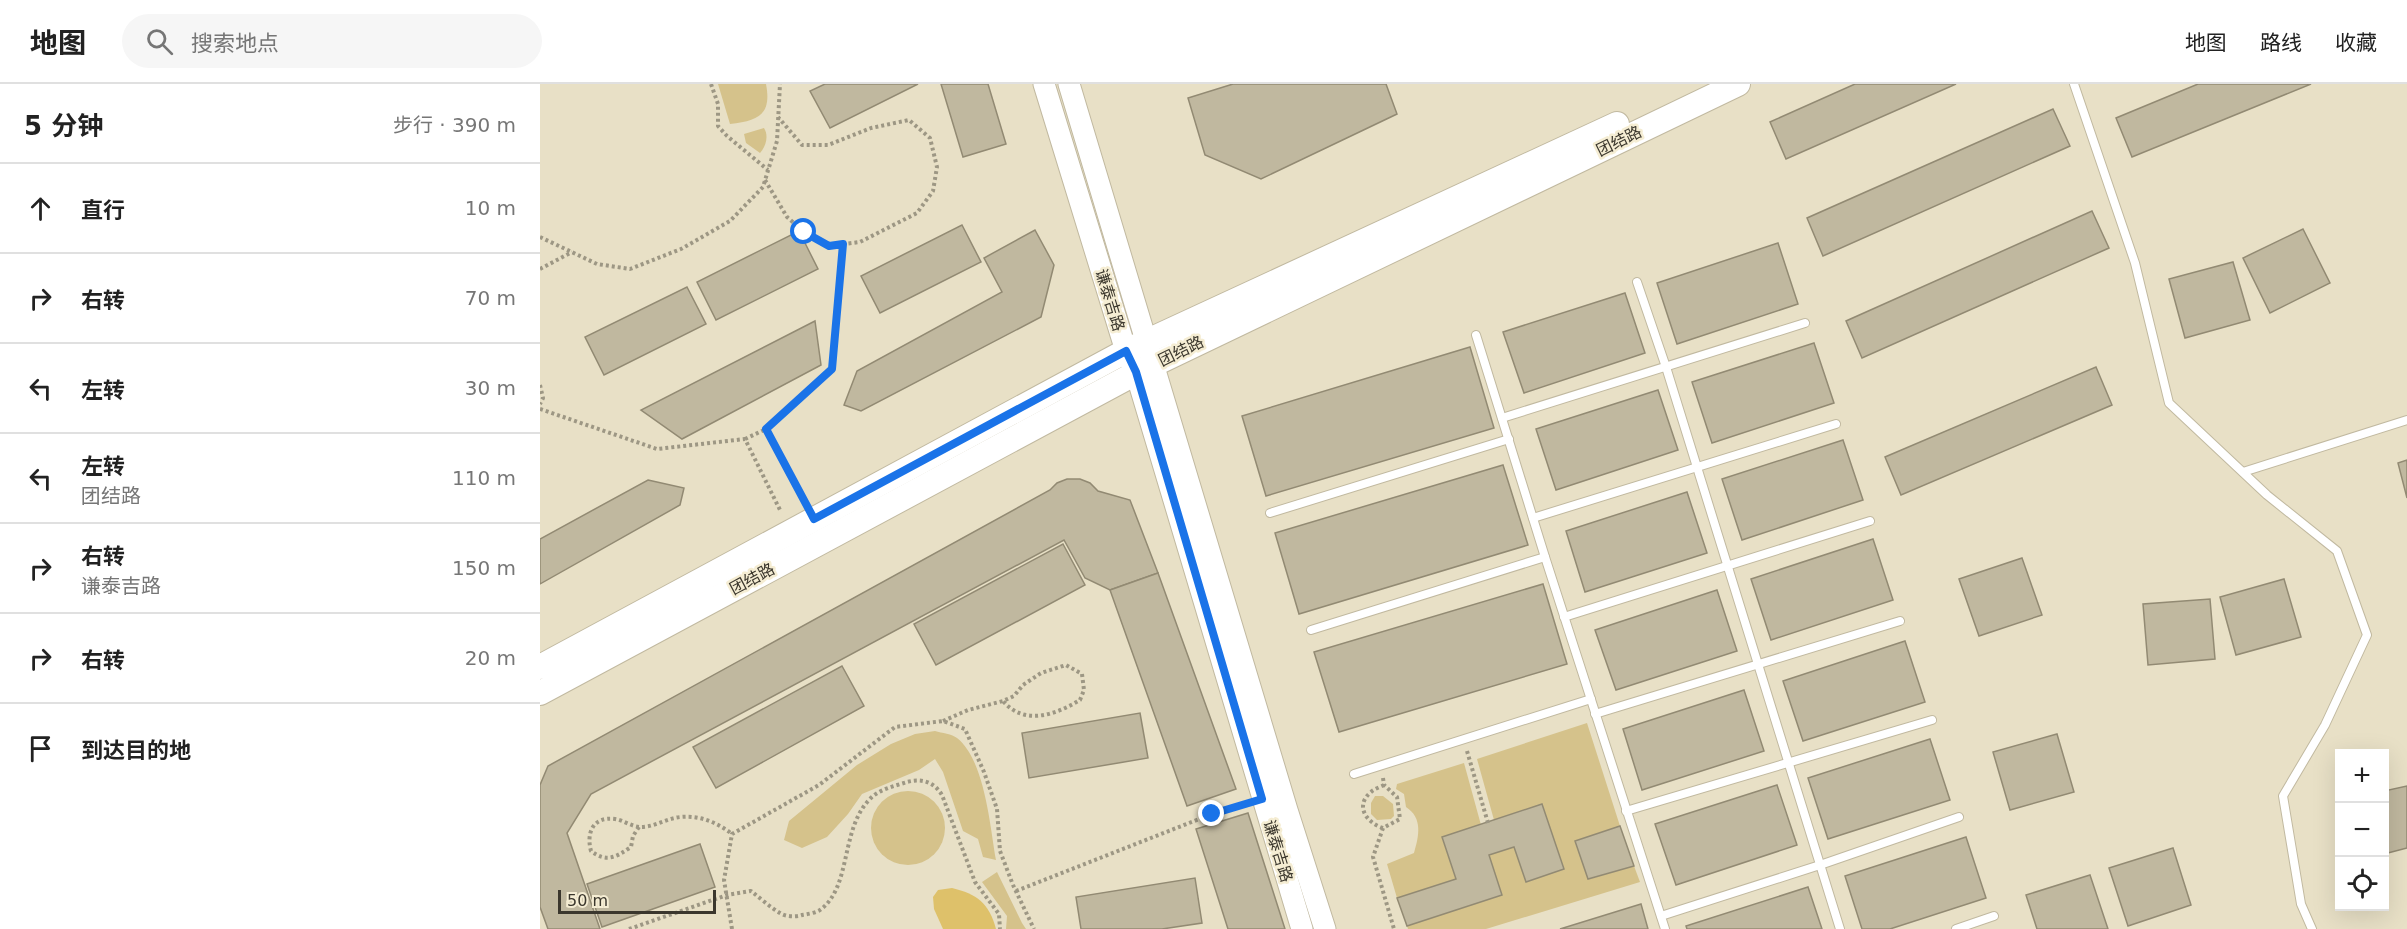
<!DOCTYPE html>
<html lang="zh">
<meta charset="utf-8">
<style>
body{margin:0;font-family:"DejaVu Sans","Noto Sans SC",sans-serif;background:#f6f6f6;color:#222}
.controls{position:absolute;right:18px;bottom:18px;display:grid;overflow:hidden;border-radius:0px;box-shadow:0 6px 24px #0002}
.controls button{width:54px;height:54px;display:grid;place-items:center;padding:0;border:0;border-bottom:2px solid #e0e0e0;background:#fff;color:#222;font:30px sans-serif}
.scale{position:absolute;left:18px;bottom:15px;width:158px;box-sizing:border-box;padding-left:6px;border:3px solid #3b372d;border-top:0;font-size:16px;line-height:21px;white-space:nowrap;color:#3b372d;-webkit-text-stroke:4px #f5edd3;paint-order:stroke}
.stop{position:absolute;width:18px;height:18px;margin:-14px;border:4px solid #1a73e8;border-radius:50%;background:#fff}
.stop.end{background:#1a73e8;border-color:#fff;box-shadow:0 2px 6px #0008}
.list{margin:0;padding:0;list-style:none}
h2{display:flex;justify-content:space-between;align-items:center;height:78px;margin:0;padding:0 24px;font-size:26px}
h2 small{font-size:20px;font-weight:400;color:#767676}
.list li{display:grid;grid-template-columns:39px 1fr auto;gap:18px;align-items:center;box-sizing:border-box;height:90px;padding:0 24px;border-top:2px solid #e0e0e0}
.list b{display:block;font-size:22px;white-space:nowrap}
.list p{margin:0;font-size:20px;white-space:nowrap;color:#767676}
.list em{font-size:20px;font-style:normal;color:#767676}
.icon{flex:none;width:33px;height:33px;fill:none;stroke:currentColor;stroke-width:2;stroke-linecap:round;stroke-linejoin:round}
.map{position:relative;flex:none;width:1867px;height:845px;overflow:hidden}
header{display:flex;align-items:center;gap:36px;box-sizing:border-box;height:84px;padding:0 30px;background:#fff;border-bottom:2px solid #e0e0e0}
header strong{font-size:28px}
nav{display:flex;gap:33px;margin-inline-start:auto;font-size:21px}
.search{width:420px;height:54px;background:#f6f6f6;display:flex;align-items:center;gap:15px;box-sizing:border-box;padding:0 21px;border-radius:33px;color:#767676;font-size:22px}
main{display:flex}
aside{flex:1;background:#fff}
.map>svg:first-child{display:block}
.green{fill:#d5c28b}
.water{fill:#dec16a}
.building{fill:#c0b89f;stroke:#928a73;stroke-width:1.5}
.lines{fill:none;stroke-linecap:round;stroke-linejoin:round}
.service-casing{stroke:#c1b9a0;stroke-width:10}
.tertiary-casing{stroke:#c1b9a0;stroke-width:23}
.secondary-casing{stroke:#c1b9a0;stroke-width:26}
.path{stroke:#9d9784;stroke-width:4;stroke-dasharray:3 3;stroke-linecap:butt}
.service{stroke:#fff;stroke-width:8}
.tertiary{stroke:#fff;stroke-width:21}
.secondary{stroke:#fff;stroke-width:24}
.route{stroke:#1a73e8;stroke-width:8}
.labels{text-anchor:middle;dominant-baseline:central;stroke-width:5;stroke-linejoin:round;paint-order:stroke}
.street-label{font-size:16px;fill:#3b372d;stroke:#f5edd3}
</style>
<header>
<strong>地图</strong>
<div class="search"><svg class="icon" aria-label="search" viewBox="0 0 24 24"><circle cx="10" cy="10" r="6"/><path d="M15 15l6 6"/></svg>搜索地点</div>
<nav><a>地图</a><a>路线</a><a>收藏</a></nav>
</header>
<main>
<aside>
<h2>5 分钟<small>步行 · 390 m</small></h2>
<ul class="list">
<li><svg class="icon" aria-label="ahead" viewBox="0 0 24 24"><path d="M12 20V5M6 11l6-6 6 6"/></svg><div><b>直行</b></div><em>10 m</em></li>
<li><svg class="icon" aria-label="right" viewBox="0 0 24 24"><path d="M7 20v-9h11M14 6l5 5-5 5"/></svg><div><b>右转</b></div><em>70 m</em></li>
<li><svg class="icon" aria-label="left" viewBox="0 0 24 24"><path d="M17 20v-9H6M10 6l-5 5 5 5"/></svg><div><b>左转</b></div><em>30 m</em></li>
<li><svg class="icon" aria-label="left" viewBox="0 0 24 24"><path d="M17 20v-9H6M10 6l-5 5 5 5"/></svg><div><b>左转</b><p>团结路</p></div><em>110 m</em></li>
<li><svg class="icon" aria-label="right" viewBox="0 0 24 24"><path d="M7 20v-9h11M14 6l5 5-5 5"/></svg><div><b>右转</b><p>谦泰吉路</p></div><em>150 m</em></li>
<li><svg class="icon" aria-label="right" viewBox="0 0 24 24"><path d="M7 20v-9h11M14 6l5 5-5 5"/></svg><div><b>右转</b></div><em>20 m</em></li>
<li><svg class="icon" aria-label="arrive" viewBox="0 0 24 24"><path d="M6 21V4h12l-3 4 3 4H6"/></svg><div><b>到达目的地</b></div></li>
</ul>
</aside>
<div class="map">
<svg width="1867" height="845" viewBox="0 0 1867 845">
<rect width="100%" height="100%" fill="#e8e0c6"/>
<g class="green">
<path d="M178,0H226C232,31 218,37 190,40Z"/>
<path d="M224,44C229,52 226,62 220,69L206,59L204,50Z"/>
<path d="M1047,639L1080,742L1035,757L1049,795L1094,782L1100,798L946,845H868L867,842L962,811L949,771L974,763L986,798L1024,785L1002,721L954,736L937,675Z"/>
<path d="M395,647C402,649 412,650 417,654C445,676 450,743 456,776L443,773L438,755L423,747L403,688L395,675L379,686L322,710L308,730L287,753L262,764L244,756L249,737L317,681L351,660L375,650Z"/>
<path d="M924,679L941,741L902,754L916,795L857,814L847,780L874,769C879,752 883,734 866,723L864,710L856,705L857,700Z"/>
<circle cx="368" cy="744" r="37"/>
<path d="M835,712H843L853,720L854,732L851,735L837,736L831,730V719Z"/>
<path d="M457,788L482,839L486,845H466L467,832L442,798Z"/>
</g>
<path class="water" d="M412,804C437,810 449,819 456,845H403L394,825L393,813L398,806Z"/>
<g class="building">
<path d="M285,0H378L290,44L270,7Z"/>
<path d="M401,0H448L466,60L423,73Z"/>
<path d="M693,0H846L857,30L721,95L665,71L648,14Z"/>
<path d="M1315,0H1416L1246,75L1230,38Z"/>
<path d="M1658,0H1771L1592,73L1576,34Z"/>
<path d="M1513,25L1530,62L1283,172L1267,134Z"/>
<path d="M1552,127L1569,164L1322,274L1306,237Z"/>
<path d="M422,141L441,178L340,229L321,192Z"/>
<path d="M1763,145L1790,199L1730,229L1703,174Z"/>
<path d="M495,146L514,181L501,233L321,327L304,321L317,287L462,208L444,174Z"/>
<path d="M259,147L278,185L176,236L157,198Z"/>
<path d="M1238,159L1258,220L1137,260L1117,199Z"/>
<path d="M1693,178L1710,236L1645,254L1629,195Z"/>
<path d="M147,203L166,240L64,291L45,253Z"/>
<path d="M1085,209L1105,269L984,309L963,248Z"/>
<path d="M275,237L281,281L142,355L101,326Z"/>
<path d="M1274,259L1294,319L1172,359L1152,298Z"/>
<path d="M930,263L954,344L726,412L702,332Z"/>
<path d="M1556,283L1572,321L1361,411L1345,373Z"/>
<path d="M1118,306L1138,366L1016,406L996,345Z"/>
<path d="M1303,356L1323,416L1202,456L1182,395Z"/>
<path d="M1867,376V414L1858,379Z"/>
<path d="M963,381L988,461L759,530L735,449Z"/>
<path d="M527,395H540L550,399L558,407L590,416L618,489L570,506L545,494L524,456L51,710L27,749L60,845H8L0,823V701L8,682L510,406L517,399Z"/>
<path d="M108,396L144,404L140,421L0,500V455Z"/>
<path d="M1147,408L1167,469L1045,508L1026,447Z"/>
<path d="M1333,455L1353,516L1231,556L1211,495Z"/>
<path d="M523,460L545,501L396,581L374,540Z"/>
<path d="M1482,474L1502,531L1439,552L1419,495Z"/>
<path d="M618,489L696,705L647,722L570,506Z"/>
<path d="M1744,495L1761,553L1696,571L1680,513Z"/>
<path d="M1003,500L1027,580L799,648L774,568Z"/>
<path d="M1177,506L1197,567L1076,606L1055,546Z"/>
<path d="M1670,515L1675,575L1608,581L1603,520Z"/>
<path d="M1365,557L1385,618L1263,657L1243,597Z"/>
<path d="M302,582L324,622L176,704L153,663Z"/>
<path d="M1204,606L1224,667L1102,706L1083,645Z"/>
<path d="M600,629L608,674L489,694L482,649Z"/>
<path d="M1517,650L1534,708L1470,726L1453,668Z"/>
<path d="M1390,655L1410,716L1288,755L1268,694Z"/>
<path d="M1237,701L1257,761L1136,801L1115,740Z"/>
<path d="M1867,702V764L1844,770V707Z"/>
<path d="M1002,720L1024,785L986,798L974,763L949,771L962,811L867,842L857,814L916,795L902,753Z"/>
<path d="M708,729L745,845H688L656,745Z"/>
<path d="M1080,742L1094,782L1048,795L1035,757Z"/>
<path d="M1426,753L1446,814L1350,845H1322L1305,792Z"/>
<path d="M160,760L175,803L62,843L47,800Z"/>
<path d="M1633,764L1651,821L1588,842L1569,784Z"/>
<path d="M1550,791L1568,845H1497L1486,811Z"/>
<path d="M655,794L662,839L622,845H541L536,813Z"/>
<path d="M1268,803L1282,845H1147L1146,842Z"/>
<path d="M1101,820L1108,845H1020Z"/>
</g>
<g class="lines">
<defs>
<g id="service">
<path d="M1534,0L1595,179L1629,319L1727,411L1797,467L1827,551L1785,641L1743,712L1761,820L1772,845"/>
<path d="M1097,198L1126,283L1300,845"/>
<path d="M962,334L1265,239"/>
<path d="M1703,388L1867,336"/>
<path d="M730,429L969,355"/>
<path d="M993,434L1296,340"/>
<path d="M1005,473L1125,845"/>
<path d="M1024,533L1330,437"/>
<path d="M771,546L1005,473L936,251"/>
<path d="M1055,630L1360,537"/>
<path d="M814,690L1051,615"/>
<path d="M1086,727L1392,636"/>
<path d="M1121,832L1280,781L1419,733"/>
<path d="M1416,845L1454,832"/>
</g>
<g id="tertiary">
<path d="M504,0L586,267L596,289L762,845"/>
<path d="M529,0L747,726L785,845"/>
</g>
<g id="secondary">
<path d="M0,583L586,267L1077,40"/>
<path d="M0,609L596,289L1198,0"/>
</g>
</defs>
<use href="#service" class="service-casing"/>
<use href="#tertiary" class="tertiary-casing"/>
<use href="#secondary" class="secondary-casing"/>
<g class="path">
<path d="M171,0L178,20V42L187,52L228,86"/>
<path d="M225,96L247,133L264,148L289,162L320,158L377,129L393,107L397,83L390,54L369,36L331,44L288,61H262L238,33"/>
<path d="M0,153L57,180L90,185L141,165L190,137L223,103L237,57L240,0"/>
<path d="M0,185L32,168"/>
<path d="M0,301L3,314L0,320"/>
<path d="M0,325L117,365L205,355L241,428"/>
<path d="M205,355L226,345"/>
<path d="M264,416L226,345L292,285L303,161"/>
<path d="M403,637L428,626L463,617L474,612L483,601L501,589L526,581L542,590L544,606L540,616C515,631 484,642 463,617"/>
<path d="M927,667L948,739"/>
<path d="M843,694L844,701L857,713L860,735L843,744L833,773L854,845"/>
<path d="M99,743L93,752L91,763C76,773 67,779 51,767C46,749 53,732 75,735C83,736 92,743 101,743C115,743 127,734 141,733C160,731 178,739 192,750"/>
<path d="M843,744C827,739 814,722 831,708C834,705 840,703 844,701"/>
<path d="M476,807L672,730L704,720"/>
<path d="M89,845L187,811L211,807C220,814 230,823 240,829C246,833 256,833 262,831C268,830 275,829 280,826C312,803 300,745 330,715C339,705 355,702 367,698C382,694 394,698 402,711L435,798L459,830L460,845"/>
<path d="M192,845L184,796L192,750L279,701L355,643L403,637L425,645L444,688L457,725L460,767L473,801L494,845"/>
</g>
<use href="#service" class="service"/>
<use href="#tertiary" class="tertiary"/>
<use href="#secondary" class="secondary"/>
</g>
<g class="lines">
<path class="route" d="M264,148L289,162L303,160L292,285L226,345L274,435L586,267L596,288L722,715L672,730"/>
</g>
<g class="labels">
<g class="street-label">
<text transform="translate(1079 57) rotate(-26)">团结路</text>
<text transform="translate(570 216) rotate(73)">谦泰吉路</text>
<text transform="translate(641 267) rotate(-26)">团结路</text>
<text transform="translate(212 495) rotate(-28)">团结路</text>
<text transform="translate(738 767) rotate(73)">谦泰吉路</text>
</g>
</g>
</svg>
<div class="controls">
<button>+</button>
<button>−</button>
<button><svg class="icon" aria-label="locate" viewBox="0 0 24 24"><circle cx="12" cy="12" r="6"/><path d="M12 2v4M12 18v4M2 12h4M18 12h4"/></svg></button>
</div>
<div class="scale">50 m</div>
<div class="stop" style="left:264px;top:148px"></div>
<div class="stop end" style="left:672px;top:730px"></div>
</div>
</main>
